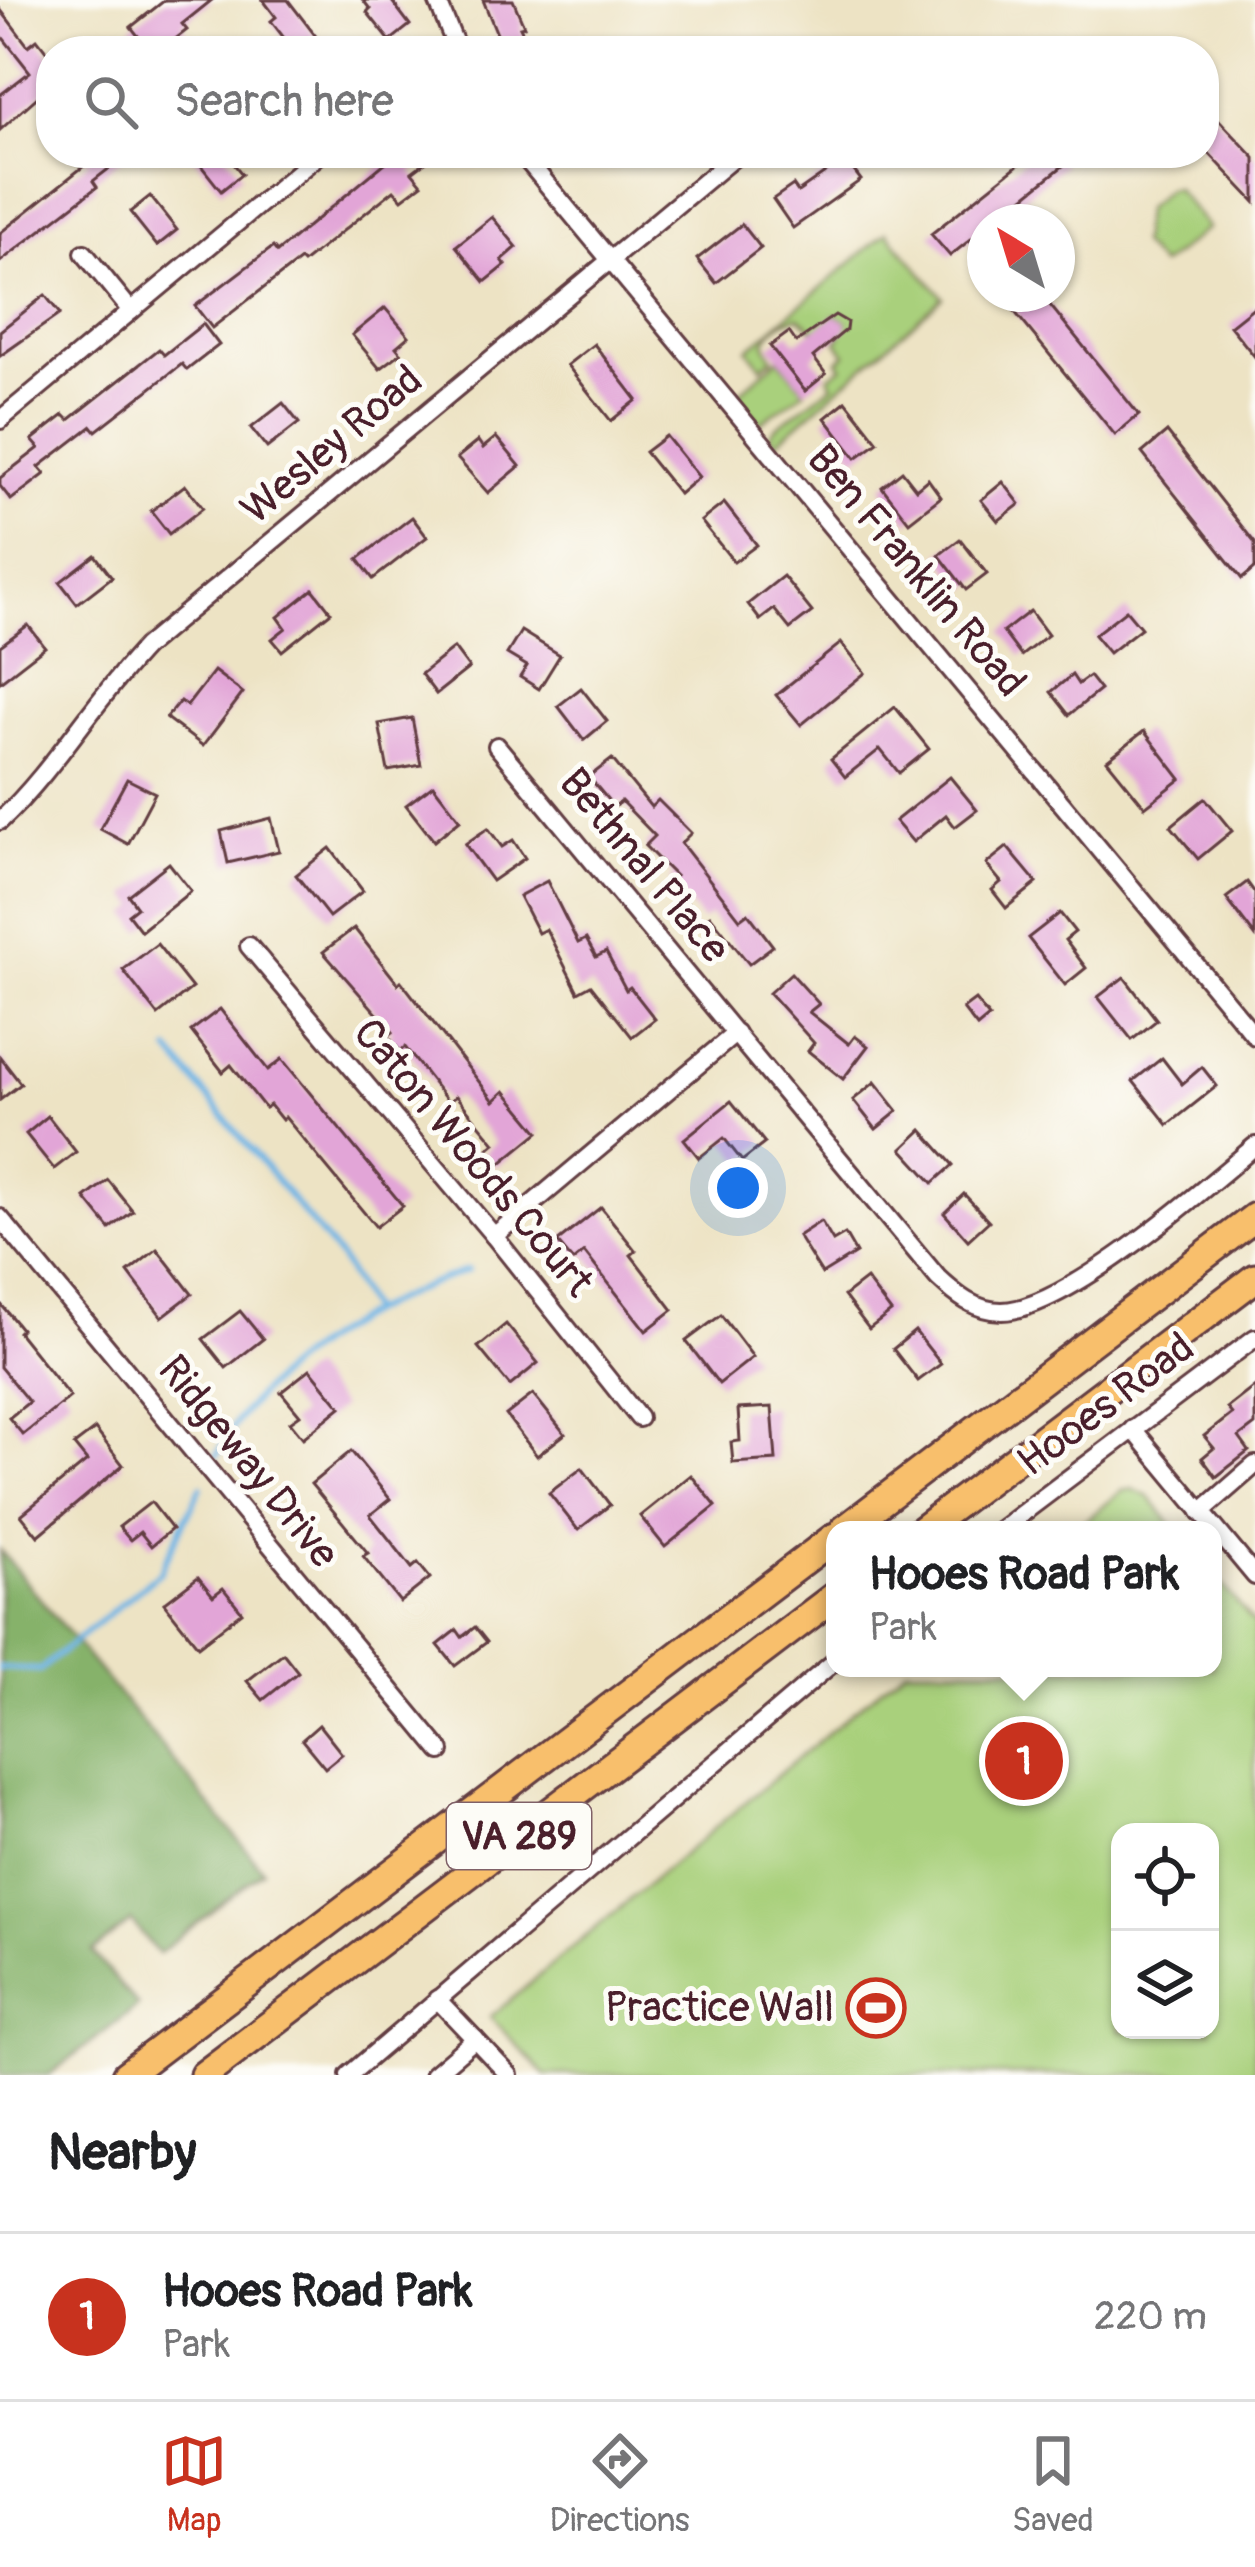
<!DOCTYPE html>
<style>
body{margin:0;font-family:Pangolin,sans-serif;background:#f6f6f6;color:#202124}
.controls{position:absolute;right:36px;bottom:36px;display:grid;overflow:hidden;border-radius:24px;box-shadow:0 3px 9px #0004}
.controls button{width:108px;height:108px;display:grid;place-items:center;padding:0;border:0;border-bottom:3px solid #e0e0e0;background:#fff;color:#202124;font:60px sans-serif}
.compass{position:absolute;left:967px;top:204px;width:108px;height:108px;border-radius:50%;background:#fff;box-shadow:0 3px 9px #0004;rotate:322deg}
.you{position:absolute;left:738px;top:1188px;width:42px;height:42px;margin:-30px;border:9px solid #fff;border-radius:50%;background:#1a73e8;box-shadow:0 0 0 18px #1a73e833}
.badge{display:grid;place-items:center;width:78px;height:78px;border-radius:50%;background:#c8321e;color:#fff;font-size:39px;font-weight:700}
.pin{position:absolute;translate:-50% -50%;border:6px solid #fff;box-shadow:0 3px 12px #0006}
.popup{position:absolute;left:826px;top:1521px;width:396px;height:156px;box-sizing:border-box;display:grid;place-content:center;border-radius:24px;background:#fff;filter:drop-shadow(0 3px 9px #0005);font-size:39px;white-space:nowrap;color:#757577}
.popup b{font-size:45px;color:#202124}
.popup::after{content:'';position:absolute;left:50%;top:100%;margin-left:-24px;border:24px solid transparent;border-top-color:#fff}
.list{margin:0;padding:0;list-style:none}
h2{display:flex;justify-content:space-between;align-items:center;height:156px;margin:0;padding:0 48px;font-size:51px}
h2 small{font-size:39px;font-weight:400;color:#757577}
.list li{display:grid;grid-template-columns:78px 1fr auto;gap:36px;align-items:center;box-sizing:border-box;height:168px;padding:0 48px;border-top:3px solid #e0e0e0}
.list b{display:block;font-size:45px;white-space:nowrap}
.list p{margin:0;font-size:39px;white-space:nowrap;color:#757577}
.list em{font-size:39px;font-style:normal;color:#757577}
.icon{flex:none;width:66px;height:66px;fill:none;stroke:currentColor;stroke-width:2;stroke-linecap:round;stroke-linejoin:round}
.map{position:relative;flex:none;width:1255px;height:2075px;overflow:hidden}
.search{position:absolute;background:#fff;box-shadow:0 3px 9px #0004;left:36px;right:36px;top:36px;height:132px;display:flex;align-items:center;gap:30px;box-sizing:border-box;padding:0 42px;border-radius:48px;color:#757577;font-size:45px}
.sheet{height:324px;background:#fff}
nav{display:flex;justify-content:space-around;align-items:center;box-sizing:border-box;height:168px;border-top:3px solid #e0e0e0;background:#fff;font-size:33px;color:#757577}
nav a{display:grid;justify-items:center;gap:6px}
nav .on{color:#c8321e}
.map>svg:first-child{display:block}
.green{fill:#a9d07b;stroke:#7a7853;stroke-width:3;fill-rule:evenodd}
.forest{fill:#86b26b;stroke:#68684b;stroke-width:3}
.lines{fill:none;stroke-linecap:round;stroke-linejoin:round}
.stream{stroke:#6fb5e5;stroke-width:6}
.building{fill:#e2a5d7}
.street-casing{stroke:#623c42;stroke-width:22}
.primary-casing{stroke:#623c42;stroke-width:33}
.street{stroke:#fff;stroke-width:16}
.primary{stroke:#f8bf6c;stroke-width:27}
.labels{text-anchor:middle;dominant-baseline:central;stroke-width:10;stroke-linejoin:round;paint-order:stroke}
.shield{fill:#fdfcf7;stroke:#806168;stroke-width:3}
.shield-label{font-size:39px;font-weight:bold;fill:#4a1f2b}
.street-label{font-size:42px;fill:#4a1f2b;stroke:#fdfcf7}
.poi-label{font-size:42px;fill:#4a1f2b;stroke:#fdfcf7;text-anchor:end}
</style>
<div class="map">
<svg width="1255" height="2075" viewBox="0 0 1255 2075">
<rect width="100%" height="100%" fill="#fdfcf7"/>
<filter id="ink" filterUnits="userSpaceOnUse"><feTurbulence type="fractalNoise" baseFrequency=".00833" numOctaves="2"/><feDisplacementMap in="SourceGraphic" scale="24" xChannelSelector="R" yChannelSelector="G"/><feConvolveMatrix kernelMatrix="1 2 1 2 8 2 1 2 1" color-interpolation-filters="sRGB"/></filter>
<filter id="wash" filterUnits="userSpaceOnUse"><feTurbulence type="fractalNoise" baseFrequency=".004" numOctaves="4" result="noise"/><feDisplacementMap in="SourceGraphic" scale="48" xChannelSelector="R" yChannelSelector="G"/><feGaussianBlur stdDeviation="2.7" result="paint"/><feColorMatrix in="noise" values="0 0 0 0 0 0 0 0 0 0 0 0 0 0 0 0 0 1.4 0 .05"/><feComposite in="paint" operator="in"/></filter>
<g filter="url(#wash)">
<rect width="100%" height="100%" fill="#ede3c4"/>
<g class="green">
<path d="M1175,188L1208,228L1160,266L1140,244L1144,210L1167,189Z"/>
<path d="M887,232L943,297L776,443L770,435L775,428L833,385L829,377L842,367L838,361L846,354L837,342L847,322L835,315L820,335L799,317C783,320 771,328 765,343L773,358L762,367L748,349Z"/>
<path d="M779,358L805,391L760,423L739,397V393Z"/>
<path d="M1133,1489L1149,1497L1176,1530H1074L1122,1491Z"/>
<path d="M1213,1574L1255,1625V2075H545L490,2017L905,1668H1213ZM1120,1832H1210V2030H1120Z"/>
</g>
<path class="forest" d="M0,1550L263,1870L158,1954L131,1921L92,1952L138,2006L49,2075H0Z"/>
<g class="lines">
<g class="stream">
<path d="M170,1051L340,1258L370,1311"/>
<path d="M217,1455C262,1362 374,1303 468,1270"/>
<path d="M0,1668L40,1670L160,1572L201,1487"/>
</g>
</g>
<g id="blocks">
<g class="building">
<path d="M165,0H212L182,24L187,30L160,51H150L131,27Z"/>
<path d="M263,0H288L318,39L303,51H294L271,21L276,17Z"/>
<path d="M363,0H391L410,25L390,41L367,12L370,9Z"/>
<path d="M483,0H513L524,26L520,27L532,51H504Z"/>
<path d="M0,9L28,46L37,39L51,57V85L0,130V95L30,72L0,34Z"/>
<path d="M1204,104L1255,158V202L1204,148Z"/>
<path d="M83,153H129L93,181L97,187L0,262V233L89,162Z"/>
<path d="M191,153H225L242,174L221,191Z"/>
<path d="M397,153H437L412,172L422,184L402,199L394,190L303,263L300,260L212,328L195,306L273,247L277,252Z"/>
<path d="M1033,153H1055L1064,165L993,222H985V228L950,256L931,234Z"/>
<path d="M845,159L861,180L793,228L773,199L793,185L798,192Z"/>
<path d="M150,196L177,230L157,246L130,212Z"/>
<path d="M492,217L517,247L502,260L506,265L485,282L456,246Z"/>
<path d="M742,224L761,248L716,283L697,259Z"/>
<path d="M1035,294H1041L1139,415L1115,435L1014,311Z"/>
<path d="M45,295L60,314L0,356V331Z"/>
<path d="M1255,306V357L1230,326Z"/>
<path d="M385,308L409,336L396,347L401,353L380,369L352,335Z"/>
<path d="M835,315L847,322L846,330L813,357L826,374L805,391L770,346L789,332L796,342Z"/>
<path d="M203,324L219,345L187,370L182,364L96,431L92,426L39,467L45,474L11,500L0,486V478L39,448L32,440L64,415L69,420L159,349L164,355Z"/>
<path d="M594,344L637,400L611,421L567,365Z"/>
<path d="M846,401L878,442L856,458L825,418Z"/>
<path d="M283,403L299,423L267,448L251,428Z"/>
<path d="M1167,432L1255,543V568L1242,579L1142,453Z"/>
<path d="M666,436L699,477L679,494L645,452Z"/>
<path d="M496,437L520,466L488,493L457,458L478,441L483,448Z"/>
<path d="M902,471L916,489L928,479L941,497L909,522L882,487Z"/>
<path d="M1003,482L1020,504L998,521L981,500Z"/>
<path d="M185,485L203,508L169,534L151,511Z"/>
<path d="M724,503L757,545L734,562L701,521Z"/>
<path d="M412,517L427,537L373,579L358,559Z"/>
<path d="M960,539L987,574L966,590L939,555Z"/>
<path d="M95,555L112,577L77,604L60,582Z"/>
<path d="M783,576L812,612L790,629L774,609L760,620L748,604Z"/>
<path d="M313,589L331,612L282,651L272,639L286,628L278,617Z"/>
<path d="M1126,610L1141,628L1109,653L1094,635Z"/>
<path d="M1030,611L1048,635L1021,656L1003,632Z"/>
<path d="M28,625L45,647L0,682V646Z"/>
<path d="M521,631L560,655L539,689L520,677L527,666L507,654Z"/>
<path d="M841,643L865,673L801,725L776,695Z"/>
<path d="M454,648L469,668L436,694L421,674Z"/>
<path d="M214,671L243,693L203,746L166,718L180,701L187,706Z"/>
<path d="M1072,675L1078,684L1089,676L1100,690L1069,715L1051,692Z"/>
<path d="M581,688L607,721L584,740L558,706Z"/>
<path d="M895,707L929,749L899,773L880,749L845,777L831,759Z"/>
<path d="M412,718L421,765L388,771L379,724Z"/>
<path d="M1144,731L1181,779L1145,807L1107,760Z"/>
<path d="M612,759L651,807L658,800L691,833L681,843L740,919L748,913L773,946L749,964L710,915L702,921L670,880L675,876L645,846L655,836L621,801L614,807L589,777Z"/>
<path d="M950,777L977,810L955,827L946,815L913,842L895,821Z"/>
<path d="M127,779L155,793L128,844L100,829Z"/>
<path d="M433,785L460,820L434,841L406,805Z"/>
<path d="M1205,798L1232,831L1198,859L1171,826Z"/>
<path d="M271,818L279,851L228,863L221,831Z"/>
<path d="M488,828L502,847L513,840L525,858L492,881L465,844Z"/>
<path d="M1007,847L1037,883L1006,908L992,890L1001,882L986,864Z"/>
<path d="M330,848L363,891L329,917L296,875Z"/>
<path d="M169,863L191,891L141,931L128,914L137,907L128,895Z"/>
<path d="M547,881L578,943L586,939L596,957L606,952L626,990L630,987L655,1019L632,1037L591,985L578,992L546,929L538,933L519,896Z"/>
<path d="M1247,882L1255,893V936L1226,898Z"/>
<path d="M1060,913L1075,932L1065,940L1086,968L1065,985L1028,938Z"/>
<path d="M354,928L398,984L401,981L494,1101L505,1091L539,1132L496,1167L484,1152L495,1143L456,1096L448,1102L405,1047L400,1051L388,1036L393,1032L323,952Z"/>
<path d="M157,944L192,988L158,1015L123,970Z"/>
<path d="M791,973L819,1004L809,1012L849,1044L855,1036L868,1046L843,1079L808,1051L814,1043L769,993Z"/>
<path d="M1124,977L1157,1020L1132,1040L1098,997Z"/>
<path d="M975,1000L989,1017L977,1027L963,1009Z"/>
<path d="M220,1009L268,1070L282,1059L403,1206L376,1227L285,1117L282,1120L270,1105L265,1108L231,1065L223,1072L191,1031Z"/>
<path d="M0,1057L21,1084L0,1100Z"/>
<path d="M1162,1058L1182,1084L1202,1067L1217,1086L1168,1125L1133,1081Z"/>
<path d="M875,1082L898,1111L876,1129L853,1100Z"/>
<path d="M731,1101L765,1143L742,1161L724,1138L699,1158L684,1139Z"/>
<path d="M48,1116L76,1152L54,1169L26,1134Z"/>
<path d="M922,1130L953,1165L933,1183L902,1149Z"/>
<path d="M108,1180L133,1211L110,1229L85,1198Z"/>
<path d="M964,1194L989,1221L968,1240L944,1213Z"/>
<path d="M601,1207L636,1251L631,1255L673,1310L646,1331L584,1252L573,1261L557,1242Z"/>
<path d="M821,1221L833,1241L845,1234L856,1253L822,1274L798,1236Z"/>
<path d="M157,1249L192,1294L162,1317L128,1272Z"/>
<path d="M866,1279L891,1312L869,1329L844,1296Z"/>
<path d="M0,1303L21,1329L18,1332L70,1397L23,1435L9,1418L29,1402L0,1367Z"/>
<path d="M240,1311L263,1339L226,1368L203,1339Z"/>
<path d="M721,1315L753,1357L719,1384L686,1341Z"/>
<path d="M506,1324L538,1363L510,1386L478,1347Z"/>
<path d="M915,1331L941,1364L918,1381L893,1349Z"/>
<path d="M310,1369L341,1407L303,1438L290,1422L300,1415L281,1392Z"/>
<path d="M1255,1386V1425L1239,1437L1249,1451L1216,1477L1202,1458L1214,1448L1204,1436L1232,1414L1227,1408Z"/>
<path d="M533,1394L565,1434L537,1456L506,1415Z"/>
<path d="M772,1407L776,1460L733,1463L731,1442L740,1441L738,1409Z"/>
<path d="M95,1429L123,1465L38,1536L21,1515L87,1461L74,1445Z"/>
<path d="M351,1451L390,1499L370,1515L412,1568L418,1563L430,1578L400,1602L363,1556L368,1553L311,1484Z"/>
<path d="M582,1468L610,1505L578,1530L549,1493Z"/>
<path d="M691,1475L716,1506L665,1547L640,1516Z"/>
<path d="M151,1502L172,1529L151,1546L140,1532L130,1540L119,1527Z"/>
<path d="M198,1577L213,1596L223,1588L242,1612L198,1646L164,1603Z"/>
<path d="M475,1627L487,1642L455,1666L438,1645L457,1630L462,1637Z"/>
<path d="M283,1653L298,1672L263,1700L247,1681Z"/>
<path d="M319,1725L342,1754L325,1768L302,1740Z"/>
</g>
</g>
</g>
<g filter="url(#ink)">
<use href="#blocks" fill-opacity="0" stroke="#623c42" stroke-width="3"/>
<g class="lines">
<defs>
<g id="street">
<path d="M437,0L458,51"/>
<path d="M521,153L1255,1036"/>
<path d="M84,253L131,311"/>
<path d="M0,420L321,153"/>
<path d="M497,746L938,1278C956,1295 975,1311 1002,1311C1066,1310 1203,1190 1255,1146"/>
<path d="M0,821C55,769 93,702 145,647L739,153"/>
<path d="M249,946L494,1236L639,1418"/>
<path d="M0,1218L441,1751"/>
<path d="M494,1236L736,1033"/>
<path d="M1133,1429L1255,1576"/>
<path d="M1201,1512L1255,1465"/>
<path d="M1000,1530L1255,1338"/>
<path d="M437,1999L509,2075"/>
<path d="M349,2075L835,1661"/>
<path d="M433,2075L475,2039"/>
</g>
<g id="primary">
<path d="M844,1530L1255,1217"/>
<path d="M922,1530L1255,1278"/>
<path d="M126,2075L835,1537"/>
<path d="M204,2075L835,1596"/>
</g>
</defs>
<use href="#street" class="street-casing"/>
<use href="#primary" class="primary-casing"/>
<use href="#street" class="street"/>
<use href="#primary" class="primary"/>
</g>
</g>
<defs>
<symbol id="stadium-ring" viewBox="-11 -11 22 22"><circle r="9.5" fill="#fdfcf7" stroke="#c8321e" stroke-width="1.5"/><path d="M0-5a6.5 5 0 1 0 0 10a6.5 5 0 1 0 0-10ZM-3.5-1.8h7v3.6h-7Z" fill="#c8321e"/></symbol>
</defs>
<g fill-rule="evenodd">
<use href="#stadium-ring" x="843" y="1975" width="66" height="66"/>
</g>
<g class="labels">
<rect class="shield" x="447" y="1803" width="144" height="66" rx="9"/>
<g class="shield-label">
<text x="519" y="1836">VA 289</text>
</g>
<g class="street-label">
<text transform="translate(332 445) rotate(-40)">Wesley Road</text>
<text transform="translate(916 571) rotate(50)">Ben Franklin Road</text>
<text transform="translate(644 866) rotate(50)">Bethnal Place</text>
<text transform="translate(473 1158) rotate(50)">Caton Woods Court</text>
<text transform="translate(1106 1405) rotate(-37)">Hooes Road</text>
<text transform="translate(248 1462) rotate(51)">Ridgeway Drive</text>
</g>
<g class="poi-label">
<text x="834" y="2008">Practice Wall</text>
</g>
</g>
</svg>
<div class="controls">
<button><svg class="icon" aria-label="locate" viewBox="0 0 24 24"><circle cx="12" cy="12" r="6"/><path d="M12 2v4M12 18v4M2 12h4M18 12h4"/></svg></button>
<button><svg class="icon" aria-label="layers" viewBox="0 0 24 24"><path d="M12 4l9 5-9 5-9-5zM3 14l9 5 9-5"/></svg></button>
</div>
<svg class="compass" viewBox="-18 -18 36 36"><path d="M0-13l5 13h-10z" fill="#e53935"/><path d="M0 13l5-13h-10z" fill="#757577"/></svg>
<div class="you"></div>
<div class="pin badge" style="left:1024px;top:1761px">1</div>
<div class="popup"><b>Hooes Road Park</b>Park</div>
<div class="search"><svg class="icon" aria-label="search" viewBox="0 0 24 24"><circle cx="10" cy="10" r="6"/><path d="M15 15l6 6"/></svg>Search here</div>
</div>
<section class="sheet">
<h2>Nearby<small></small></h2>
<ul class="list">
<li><span class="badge">1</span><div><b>Hooes Road Park</b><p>Park</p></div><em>220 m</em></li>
</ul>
</section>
<nav>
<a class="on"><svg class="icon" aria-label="map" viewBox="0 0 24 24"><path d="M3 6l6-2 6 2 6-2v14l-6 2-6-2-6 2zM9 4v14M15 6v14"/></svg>Map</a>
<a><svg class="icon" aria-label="directions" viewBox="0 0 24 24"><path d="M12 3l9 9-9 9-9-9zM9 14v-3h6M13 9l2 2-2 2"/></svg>Directions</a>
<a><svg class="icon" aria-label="saved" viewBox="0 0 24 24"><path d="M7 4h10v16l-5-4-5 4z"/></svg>Saved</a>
</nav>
